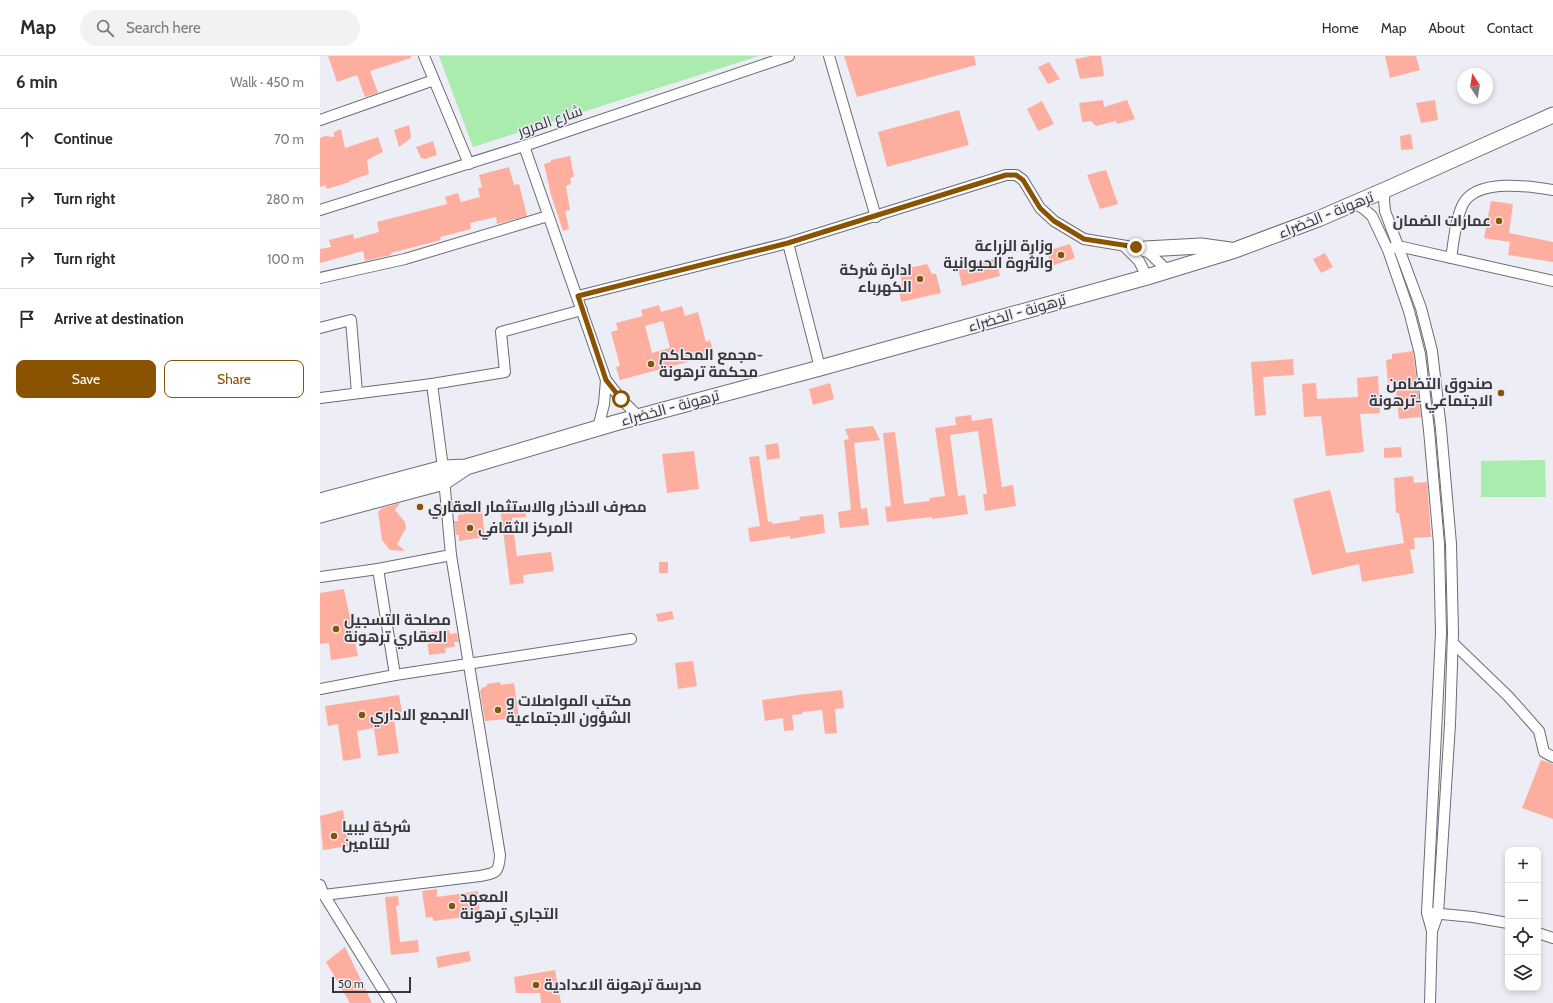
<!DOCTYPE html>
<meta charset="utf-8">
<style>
body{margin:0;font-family:Cabin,Cairo,sans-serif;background:#f2f2f3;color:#2b2b33}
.controls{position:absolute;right:12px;bottom:12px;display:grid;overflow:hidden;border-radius:8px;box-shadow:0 2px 6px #0003}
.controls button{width:36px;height:36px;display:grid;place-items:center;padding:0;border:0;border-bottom:1px solid #e1e1e2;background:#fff;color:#2b2b33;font:20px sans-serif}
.compass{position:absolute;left:1137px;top:12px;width:36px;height:36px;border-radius:50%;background:#fff;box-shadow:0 2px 6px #0003;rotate:348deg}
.scale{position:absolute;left:12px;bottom:10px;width:79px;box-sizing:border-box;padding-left:4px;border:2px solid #37373a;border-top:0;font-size:11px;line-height:14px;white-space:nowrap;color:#37373a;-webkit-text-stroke:3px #ededf5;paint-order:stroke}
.stop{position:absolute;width:12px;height:12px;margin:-9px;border:3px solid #895301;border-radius:50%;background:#fff}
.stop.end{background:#895301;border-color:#fff;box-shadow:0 1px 4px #0008}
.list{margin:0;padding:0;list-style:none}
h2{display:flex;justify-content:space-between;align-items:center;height:52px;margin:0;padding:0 16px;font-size:17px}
h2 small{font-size:13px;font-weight:400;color:#7c7c81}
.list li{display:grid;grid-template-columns:26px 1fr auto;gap:12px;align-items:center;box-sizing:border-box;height:60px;padding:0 16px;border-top:1px solid #e1e1e2}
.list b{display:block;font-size:15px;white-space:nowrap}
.list em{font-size:13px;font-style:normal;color:#7c7c81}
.actions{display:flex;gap:8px;padding:12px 16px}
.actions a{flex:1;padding:9px 0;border:1px solid #895301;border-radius:8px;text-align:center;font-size:14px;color:#895301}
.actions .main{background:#895301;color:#fff}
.icon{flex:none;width:22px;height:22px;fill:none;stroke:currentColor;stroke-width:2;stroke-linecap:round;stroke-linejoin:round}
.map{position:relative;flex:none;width:1233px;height:947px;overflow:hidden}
header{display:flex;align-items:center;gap:24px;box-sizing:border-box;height:56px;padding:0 20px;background:#fff;border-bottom:1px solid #e1e1e2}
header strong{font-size:19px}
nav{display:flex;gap:22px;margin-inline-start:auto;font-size:14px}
.search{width:280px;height:36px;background:#f2f2f3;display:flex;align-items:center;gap:10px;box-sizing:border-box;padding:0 14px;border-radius:22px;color:#7c7c81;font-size:15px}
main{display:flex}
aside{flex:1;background:#fff}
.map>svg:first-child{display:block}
.green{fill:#aaebae}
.building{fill:#feae9e;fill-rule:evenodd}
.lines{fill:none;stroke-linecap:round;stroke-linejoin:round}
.minor-casing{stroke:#6c6c73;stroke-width:12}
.highway-casing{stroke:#6c6c73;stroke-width:17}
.minor{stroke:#fff;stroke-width:10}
.highway{stroke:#fff;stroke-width:15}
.route{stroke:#895301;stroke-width:5}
.poi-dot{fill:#895301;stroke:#ededf5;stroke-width:1.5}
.labels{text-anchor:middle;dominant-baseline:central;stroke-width:3;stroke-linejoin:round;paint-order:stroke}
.street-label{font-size:15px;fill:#37373a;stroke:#ededf5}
.poi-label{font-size:15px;font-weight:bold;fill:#37373a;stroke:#ededf5;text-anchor:start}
</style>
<header>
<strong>Map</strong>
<div class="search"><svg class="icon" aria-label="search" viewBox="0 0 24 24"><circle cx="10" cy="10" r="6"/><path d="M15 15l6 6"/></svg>Search here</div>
<nav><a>Home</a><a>Map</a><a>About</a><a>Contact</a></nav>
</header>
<main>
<aside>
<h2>6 min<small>Walk · 450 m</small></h2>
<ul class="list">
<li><svg class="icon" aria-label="ahead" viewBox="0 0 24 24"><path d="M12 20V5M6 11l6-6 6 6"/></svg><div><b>Continue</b></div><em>70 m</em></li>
<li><svg class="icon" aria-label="right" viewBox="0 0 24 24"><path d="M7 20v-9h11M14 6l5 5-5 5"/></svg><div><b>Turn right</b></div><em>280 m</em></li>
<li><svg class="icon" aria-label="right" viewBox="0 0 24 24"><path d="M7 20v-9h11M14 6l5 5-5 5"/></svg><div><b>Turn right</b></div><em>100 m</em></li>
<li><svg class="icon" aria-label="arrive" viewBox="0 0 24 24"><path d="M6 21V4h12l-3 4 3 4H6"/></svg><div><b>Arrive at destination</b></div></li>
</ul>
<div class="actions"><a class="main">Save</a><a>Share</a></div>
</aside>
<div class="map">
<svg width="1233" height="947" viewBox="0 0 1233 947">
<rect width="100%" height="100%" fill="#ededf5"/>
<g class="green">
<path d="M119,0H439L153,91Z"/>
<path d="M1225,404L1226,441H1161V405Z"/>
</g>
<g class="building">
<path d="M8,0H91V2L50,15L58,37L45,41L37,19L17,26Z"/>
<path d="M524,0H654L656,9L537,41Z"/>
<path d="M771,0H781L784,20L760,23L755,3Z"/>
<path d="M1065,0H1096L1100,14L1070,22Z"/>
<path d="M729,6L740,23L728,28L718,11Z"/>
<path d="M783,44L784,51L807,44L815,63L797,68L796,65L776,70L771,65L762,66L759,47Z"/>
<path d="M1115,44L1118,64L1101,67L1096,47Z"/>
<path d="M722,45L734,68L718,75L707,53Z"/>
<path d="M639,54L649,89L567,111L558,76Z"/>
<path d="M89,69L91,80L90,83L79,91L74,74Z"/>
<path d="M21,73L25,92L58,81L63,96L47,104L49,118L29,125L30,126L7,133L5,129L0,131V82L5,80L14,81V76Z"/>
<path d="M1091,78L1093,93L1081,94L1080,80Z"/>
<path d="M113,85L117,99L105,103L101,102L96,91Z"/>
<path d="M250,100L254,121L250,122L251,128L246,130L250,154L245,155L249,173L243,175L231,139L224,108L231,106V104Z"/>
<path d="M189,111L194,129L199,128L207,160L177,168L176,161L150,167L151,173L120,181L121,184L71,197V199L45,205L43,195L0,207V193L11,191L9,184L33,178L34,183L59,176L57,166L127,148L125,141L138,137L141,146L160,141L158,132L162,131L159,119Z"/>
<path d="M786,114L798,148L780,153L767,119Z"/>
<path d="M1171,145L1193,148L1189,177L1233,186V206L1188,199L1190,186L1164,182Z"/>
<path d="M750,188L755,202L731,210L727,195Z"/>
<path d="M1005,197L1013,211L1001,217L993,203Z"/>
<path d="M676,202L680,220L642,230L638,212Z"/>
<path d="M607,208L612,218H616L621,237L581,246L579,230L582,228L580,214Z"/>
<path d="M339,249L341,256L362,250L365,260L378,256L386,286L390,284L394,299L300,324L296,311L300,310L291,276L298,274L296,267L323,260L321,254ZM343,265L350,292L332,297L325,270Z"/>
<path d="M1093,295L1101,361L1079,363L1075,326L1068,327L1066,304L1072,303V298Z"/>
<path d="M973,303L974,319L943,321L946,359L935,360L931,306Z"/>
<path d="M1058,320L1060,357L1040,358L1044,396L1006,400L1001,360L984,361L982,328L996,327L997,343L1038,341L1037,322Z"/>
<path d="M510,327L514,343L493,349L489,333Z"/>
<path d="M651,359L652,365L672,362L682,431L693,429L696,450L665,455L663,438H667L658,375L630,379L638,440L645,439L648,458L612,463V461L567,466L565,451L571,450L563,377L575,376L584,448L610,445L609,442L625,440L615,372L636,369L635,361Z"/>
<path d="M553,370L560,384L534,387L541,453L547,452L549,469L520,472L518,456L531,454L524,384L529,383L525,373Z"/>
<path d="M458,387L460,402L447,404L445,389Z"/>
<path d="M1081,391L1082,401L1064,402V392Z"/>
<path d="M374,395L379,433L347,437L342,398Z"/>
<path d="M439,400L448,466H452L453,468L480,464L479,461L503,458L505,477L470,483V480L430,486L428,472L440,470L429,401Z"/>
<path d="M1093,420L1094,427L1107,426L1111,481L1094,482L1095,493L1090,494L1094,517L1042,526L1039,508L992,519L973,443L1010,434L1026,497L1084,487L1079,457H1076L1074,422Z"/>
<path d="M80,447L75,454L85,466L86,472L77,488L85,495L70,494L62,484L58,456L62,452Z"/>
<path d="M193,450L194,453L205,452L206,461L192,462L197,500L231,496L234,515L203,519L204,527L190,529L180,452Z"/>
<path d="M162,455L165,481L139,485V479H136L134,465H138V459Z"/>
<rect x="339" y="506" width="9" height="11"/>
<path d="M24,533L38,600L11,604L9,587L0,588V537Z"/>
<path d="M352,555L354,563L338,566L336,558Z"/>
<path d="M129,574L130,578L137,577L139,586H134L135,591L125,592L126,597L109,599L106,577Z"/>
<path d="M373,605L377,630L358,633L355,607Z"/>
<path d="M180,626L181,629L194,627L199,662L165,665L160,635L162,632L167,630V628Z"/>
<path d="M522,634L524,652L515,653L517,677L505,678L502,654L482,656L483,658L472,659L474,674L464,675L463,662L445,665L442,644L486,638Z"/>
<path d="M79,639L82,656L73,657L79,697L58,700L54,672L37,675L41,702L23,705L18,668L8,670L5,650Z"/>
<path d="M1221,704L1233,708V763L1202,752Z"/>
<path d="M23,754L29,790L3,794L0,760Z"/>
<path d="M117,833V841L158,835L160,859L114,865L112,861L106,862L102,835Z"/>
<path d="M78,840L79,849L76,850L80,886L98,884L99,896L71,899L65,841Z"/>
<path d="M25,891L52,947H30L6,906Z"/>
<path d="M149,895L151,905L118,912L116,901Z"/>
<path d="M235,914L241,947H221L220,937H196L194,921Z"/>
</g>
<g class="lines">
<defs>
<g id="minor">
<path d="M104,0L149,108"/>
<path d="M509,0L556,161"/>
<path d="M0,64L114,24"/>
<path d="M204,90L286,324L301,343L319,361"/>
<path d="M1065,134L1064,144L1065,155L1101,252L1112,295L1121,373L1131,488L1133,577L1130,668L1118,858L1112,875"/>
<path d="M1035,147L1044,153L1052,160L1068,194L1089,255L1100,298L1109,374L1119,488L1121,577L1107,857L1112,875L1110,947"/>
<path d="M0,154L204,90L469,0"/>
<path d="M468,187L500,312"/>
<path d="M804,190L819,205L827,221"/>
<path d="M1073,192L1078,190L1233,225"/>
<path d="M1131,202C1134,185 1135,164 1143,148C1157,122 1209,130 1233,134"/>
<path d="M0,222L85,203L228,160"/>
<path d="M258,240L468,187L686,119H696L703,124L720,152L734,165L764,183L825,193L848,215"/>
<path d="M0,272L31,264L37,337"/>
<path d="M0,342L112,328L185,316L181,276L262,254"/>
<path d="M278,372L284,348L286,324"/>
<path d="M58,513L75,619"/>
<path d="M0,521L58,513L131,499"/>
<path d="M1133,587L1188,640L1219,675L1224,696L1233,701"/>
<path d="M0,633L75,619L311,583"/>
<path d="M0,829L4,839L71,947"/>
<path d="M4,839L160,820C176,817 179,817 180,799L131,499L123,412L112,328"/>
<path d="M1111,857L1153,861L1188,867"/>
<path d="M1218,877L1233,882"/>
</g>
<g id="highway">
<path d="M825,193L881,190L910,194"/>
<path d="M0,445L123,412L146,411L295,367L500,312L827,221L915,194L998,163L1065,134L1233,59"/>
<path d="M0,459L124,426L145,412"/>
</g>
</defs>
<use href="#minor" class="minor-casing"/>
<use href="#highway" class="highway-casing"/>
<use href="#minor" class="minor"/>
<use href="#highway" class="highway"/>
</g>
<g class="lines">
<path class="route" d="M301,343L286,324L258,240L468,187L686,119H696L703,124L720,152L734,165L764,183L816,191"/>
</g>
<g class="poi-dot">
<circle cx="1179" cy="165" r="4"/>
<circle cx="741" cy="199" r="4"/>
<circle cx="600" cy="223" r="4"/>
<circle cx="331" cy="308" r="4"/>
<circle cx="1181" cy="337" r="4"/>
<circle cx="100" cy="451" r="4"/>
<circle cx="150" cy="472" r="4"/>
<circle cx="16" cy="573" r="4"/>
<circle cx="178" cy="654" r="4"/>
<circle cx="42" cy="659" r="4"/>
<circle cx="14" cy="780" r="4"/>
<circle cx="132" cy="850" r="4"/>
<circle cx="216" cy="929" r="4"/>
</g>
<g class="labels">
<g class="street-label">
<text transform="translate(230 65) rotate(-19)">شارع المرور</text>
<text transform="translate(1006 159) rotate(-22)">ترهونة - الخضراء</text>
<text transform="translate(697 257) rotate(-16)">ترهونة - الخضراء</text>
<text transform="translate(350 352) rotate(-15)">ترهونة - الخضراء</text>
</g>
<g class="poi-label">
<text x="1171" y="165" text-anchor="end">عمارات الضمان</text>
<text x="733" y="190" text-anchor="end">وزارة الزراعة<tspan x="733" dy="17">والثروة الحيوانية</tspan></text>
<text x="592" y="214" text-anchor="end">ادارة شركة<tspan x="592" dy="17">الكهرباء</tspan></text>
<text x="339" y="299">مجمع المحاكم-<tspan x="339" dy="17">محكمة ترهونة</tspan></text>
<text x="1173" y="328" text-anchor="end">صندوق التضامن<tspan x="1173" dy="17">الاجتماعي -ترهونة</tspan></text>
<text x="108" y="451">مصرف الادخار والاستثمار العقاري</text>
<text x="158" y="472">المركز الثقافي</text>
<text x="24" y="564">مصلحة التسجيل<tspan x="24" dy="17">العقاري ترهونة</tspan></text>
<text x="186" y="645">مكتب المواصلات و<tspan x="186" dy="17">الشؤون الاجتماعية</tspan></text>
<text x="50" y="659">المجمع الاداري</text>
<text x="22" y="771">شركة ليبيا<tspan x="22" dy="17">للتامين</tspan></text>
<text x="140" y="841">المعهد<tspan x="140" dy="17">التجاري ترهونة</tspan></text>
<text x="224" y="929">مدرسة ترهونة الاعدادية</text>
</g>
</g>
</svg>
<div class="controls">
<button>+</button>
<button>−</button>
<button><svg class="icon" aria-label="locate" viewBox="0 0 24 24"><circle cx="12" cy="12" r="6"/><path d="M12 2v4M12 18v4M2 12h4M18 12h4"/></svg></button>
<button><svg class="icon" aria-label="layers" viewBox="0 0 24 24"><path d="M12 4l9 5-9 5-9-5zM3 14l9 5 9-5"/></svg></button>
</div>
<svg class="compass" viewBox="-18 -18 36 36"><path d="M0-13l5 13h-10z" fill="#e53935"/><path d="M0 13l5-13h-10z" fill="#7c7c81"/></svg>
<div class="scale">50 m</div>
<div class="stop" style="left:301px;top:343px"></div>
<div class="stop end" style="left:816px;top:191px"></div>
</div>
</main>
